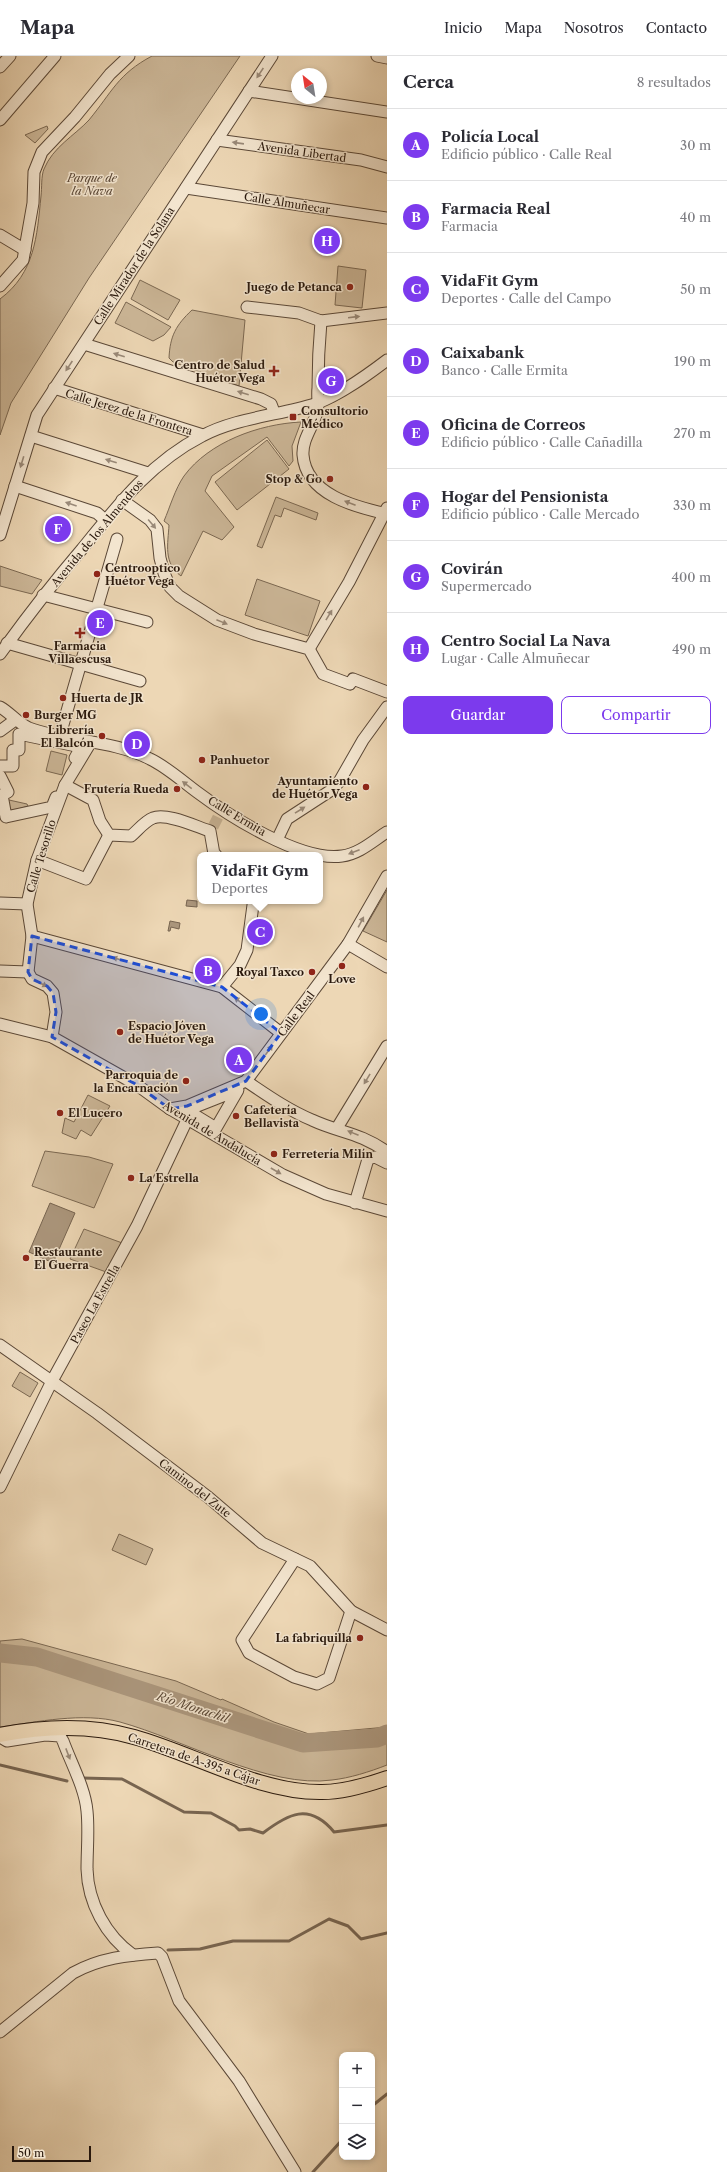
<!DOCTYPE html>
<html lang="es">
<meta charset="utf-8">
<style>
body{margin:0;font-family:"Libre Caslon Text",serif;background:#f2f2f3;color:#2b2b33}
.controls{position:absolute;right:12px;bottom:12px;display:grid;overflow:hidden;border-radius:8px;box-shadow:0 2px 6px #0003}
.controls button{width:36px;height:36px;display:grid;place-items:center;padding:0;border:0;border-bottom:1px solid #e1e1e2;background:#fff;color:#2b2b33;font:20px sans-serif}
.compass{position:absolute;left:291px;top:12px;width:36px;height:36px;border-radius:50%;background:#fff;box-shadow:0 2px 6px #0003;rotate:330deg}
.scale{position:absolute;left:12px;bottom:10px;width:79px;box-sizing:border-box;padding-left:4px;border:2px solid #2a190d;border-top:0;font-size:11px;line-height:14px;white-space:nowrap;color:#2a190d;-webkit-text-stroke:3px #f3e5cf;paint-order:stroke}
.you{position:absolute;left:261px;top:958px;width:14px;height:14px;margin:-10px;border:3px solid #fff;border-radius:50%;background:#1a73e8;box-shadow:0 0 0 6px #1a73e833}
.badge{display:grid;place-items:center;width:26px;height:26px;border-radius:50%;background:#7c3aed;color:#fff;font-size:13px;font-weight:700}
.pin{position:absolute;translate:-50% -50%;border:2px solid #fff;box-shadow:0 1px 4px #0006}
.popup{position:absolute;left:197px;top:796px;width:126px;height:52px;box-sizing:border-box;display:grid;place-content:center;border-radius:8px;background:#fff;filter:drop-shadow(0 1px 3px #0005);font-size:13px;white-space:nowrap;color:#7c7c81}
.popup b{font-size:15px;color:#2b2b33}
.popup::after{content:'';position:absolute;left:50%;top:100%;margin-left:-8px;border:8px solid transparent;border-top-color:#fff}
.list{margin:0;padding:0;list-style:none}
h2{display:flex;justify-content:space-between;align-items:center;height:52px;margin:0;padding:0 16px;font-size:17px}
h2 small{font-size:13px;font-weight:400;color:#7c7c81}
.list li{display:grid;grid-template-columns:26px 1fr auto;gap:12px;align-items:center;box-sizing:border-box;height:72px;padding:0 16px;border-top:1px solid #e1e1e2}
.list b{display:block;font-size:15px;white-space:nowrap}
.list p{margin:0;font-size:13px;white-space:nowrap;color:#7c7c81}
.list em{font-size:13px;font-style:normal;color:#7c7c81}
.actions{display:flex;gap:8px;padding:12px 16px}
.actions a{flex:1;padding:9px 0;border:1px solid #7c3aed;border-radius:8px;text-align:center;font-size:14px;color:#7c3aed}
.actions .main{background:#7c3aed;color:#fff}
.icon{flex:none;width:22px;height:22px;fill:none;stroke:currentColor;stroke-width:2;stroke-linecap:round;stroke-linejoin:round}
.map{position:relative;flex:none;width:387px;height:2116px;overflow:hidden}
header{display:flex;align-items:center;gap:24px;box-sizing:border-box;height:56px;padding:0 20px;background:#fff;border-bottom:1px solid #e1e1e2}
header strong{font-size:19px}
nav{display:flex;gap:22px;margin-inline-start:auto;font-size:14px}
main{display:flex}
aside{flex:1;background:#fff}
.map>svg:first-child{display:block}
.green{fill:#ccb798;stroke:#7b6852}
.water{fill:#ab967c;stroke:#776450}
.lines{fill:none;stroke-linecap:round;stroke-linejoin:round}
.stream{stroke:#776450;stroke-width:3}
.river{stroke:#ab967c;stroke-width:19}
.minor-tunnel{stroke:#c6b193;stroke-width:11;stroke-dasharray:11 5.5;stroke-linecap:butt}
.minor-casing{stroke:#5b4837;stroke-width:13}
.major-casing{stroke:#2a190d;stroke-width:16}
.minor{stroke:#f3e5cf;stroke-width:11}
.major{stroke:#edd7b5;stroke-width:14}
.oneway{fill:#998978}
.marked{fill:#1d4ed8;fill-opacity:0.2;stroke:#1d4ed8;stroke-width:3;stroke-dasharray:8 5;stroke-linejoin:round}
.poi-dot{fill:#8f2418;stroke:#f3e5cf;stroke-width:1.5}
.labels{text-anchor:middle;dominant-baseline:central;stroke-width:3;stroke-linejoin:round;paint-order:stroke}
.street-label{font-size:11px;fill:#2a190d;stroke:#f3e5cf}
.park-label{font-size:11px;font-style:italic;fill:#5b4837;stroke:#f3e5cf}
.poi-label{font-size:11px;font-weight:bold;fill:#2a190d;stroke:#f3e5cf;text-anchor:start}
.water-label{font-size:12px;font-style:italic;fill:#5e4b39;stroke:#f3e5cf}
</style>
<header>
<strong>Mapa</strong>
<nav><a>Inicio</a><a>Mapa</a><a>Nosotros</a><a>Contacto</a></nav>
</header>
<main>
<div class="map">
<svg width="387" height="2116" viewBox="0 0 387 2116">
<rect width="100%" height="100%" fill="#edd7b5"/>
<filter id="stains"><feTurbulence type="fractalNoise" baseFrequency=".005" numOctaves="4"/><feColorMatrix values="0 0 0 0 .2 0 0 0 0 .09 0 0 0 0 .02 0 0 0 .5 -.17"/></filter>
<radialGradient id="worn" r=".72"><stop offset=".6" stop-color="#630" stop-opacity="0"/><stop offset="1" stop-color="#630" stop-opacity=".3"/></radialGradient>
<g class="green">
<path d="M152,0H240L89,222L11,347L0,379V243C35,217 37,180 41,140C42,132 41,120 44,113C53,91 74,80 89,64C112,36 118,18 152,0Z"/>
<path d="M47,70L48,73L35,87L25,79Z"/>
<path d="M338,210L366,214L362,252L335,249Z"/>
<path d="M140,224L180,244L168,264L131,243Z"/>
<path d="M126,246L171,271L164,279L153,285L115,267Z"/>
<path d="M192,254L245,264L239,330L173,306L169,302C170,280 176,269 192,254Z"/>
<path d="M301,366L292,390L293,405L289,410L267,381L212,420L205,435L234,471L222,484L203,475L181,520C163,507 168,488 169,469L164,465C170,451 175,433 184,420C209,386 259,368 301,366Z"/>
<path d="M267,384L289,413L237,454L215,426Z"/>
<path d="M276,441L318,457L316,464L284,452L281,461L275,459L262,492L257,490Z"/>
<path d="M0,510L42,524L32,538L0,530Z"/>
<path d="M257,523L320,545L308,580L245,559Z"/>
<path d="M51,695L67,699L62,719L46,715Z"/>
<path d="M9,744L27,748L28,750L8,756L6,746Z"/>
<path d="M387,834V886L363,875Z"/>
<path d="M88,1039L110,1050L91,1080L81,1074L76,1083L62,1077L65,1062L74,1066Z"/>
<path d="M45,1095L89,1101L113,1108L94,1152L32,1130Z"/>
<path d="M84,1173L125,1188L109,1217L70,1203Z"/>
<path d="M20,1316L38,1327L30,1341L12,1330Z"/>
<path d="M119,1478L153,1493L146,1509L112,1494Z"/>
<path d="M22,1583L176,1625L221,1644L222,1643L274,1666L309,1678L387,1671V1709C369,1716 350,1722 332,1724C269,1733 182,1683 120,1666C83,1656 37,1666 0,1671V1585Z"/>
</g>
<g class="water">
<path d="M187,844L197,845V851L186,850Z"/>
<path d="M170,865L180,867L179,873L171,871L170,875H168Z"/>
<path d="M50,1147L75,1157L53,1207L29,1196Z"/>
</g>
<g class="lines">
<g class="stream">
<path d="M0,1709L67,1725"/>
<path d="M82,1722L122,1723L184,1756L211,1757L235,1770L239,1774L250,1773L263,1777C288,1758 309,1746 334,1776L387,1769"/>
<path d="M168,1894L200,1893L233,1885H289L329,1863L348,1870L361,1883L387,1877"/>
<path d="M372,2050L387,2038"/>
<path d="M313,2116L342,2084"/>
</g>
<path class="river" d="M0,1597L37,1601L303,1687L377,1682L387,1678"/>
<path class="minor-tunnel" d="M213,771L219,759"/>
<defs>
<g id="minor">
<path d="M377,0L387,2"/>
<path d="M0,11L10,0"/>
<path d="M249,35L387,56"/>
<path d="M0,64L55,0"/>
<path d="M217,84L361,104L387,111"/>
<path d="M186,132L387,162"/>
<path d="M0,179L25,194"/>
<path d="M0,230L23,204L33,147L34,116L42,96L75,61L110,18L129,0"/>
<path d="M247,251L299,257L321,265L387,257"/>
<path d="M321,265C319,287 318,309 318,332C317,339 319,349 317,356C313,371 302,383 303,399C306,439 356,451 387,458"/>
<path d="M84,288L261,343L271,348L274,356"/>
<path d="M54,332L203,379"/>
<path d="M31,380L148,417"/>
<path d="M15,430L97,457L105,464"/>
<path d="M122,444L150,464L157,473L160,502L164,517L170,531L179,540L217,564L254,578L309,593L323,618L350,628L353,623L387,636"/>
<path d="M0,479L37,359L272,0"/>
<path d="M43,539L147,566"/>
<path d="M7,587L140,625"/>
<path d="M309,593L349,526L387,452"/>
<path d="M0,598C26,562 53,527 82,493C117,450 151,406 202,380C235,362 280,359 315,348C340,339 366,320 387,304"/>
<path d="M0,651C11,657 17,667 29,672C68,686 113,684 150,703C167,711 182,725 197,736C229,760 301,806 342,800C359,798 373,785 387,776"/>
<path d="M0,675L15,664"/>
<path d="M60,679L117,483"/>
<path d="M0,710H13V694H19V678L81,691L75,702"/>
<path d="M0,720L8,736L2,739L6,761L52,751L56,741"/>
<path d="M65,729L93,744L100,765L109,779L131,780C138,774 145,765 153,762C166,756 197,771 210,775L214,798L216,799"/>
<path d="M277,784L287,763L330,735L339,726L363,684L387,651"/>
<path d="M37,804L86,823L109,779"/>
<path d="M0,847L27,848"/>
<path d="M32,880L222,931L281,977"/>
<path d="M348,888L387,911"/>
<path d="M0,915L28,916"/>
<path d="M222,931L240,909L247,894L253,849"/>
<path d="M0,968L52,981L137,1029L170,1053L283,1119L326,1138L387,1155"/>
<path d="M52,981L56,956L53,937L47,930L32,923L28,916L32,880L27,848L37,804L65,729L91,686"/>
<path d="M246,1025C267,1039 288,1054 312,1064C340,1077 359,1076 387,1096"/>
<path d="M238,1034L216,1072L188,1055L190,1053Z"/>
<path d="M170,1053L187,1050L246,1025L348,888L387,820"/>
<path d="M337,1072L387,990"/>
<path d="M355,1147L368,1103L375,1101L387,1107"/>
<path d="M0,1289L97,1357L208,1441L262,1487L310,1510L351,1555L387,1574"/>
<path d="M0,1431L52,1325L137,1170L187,1064"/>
<path d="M295,1503L242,1584L249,1597L294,1621L317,1628L329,1622L351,1555"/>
<path d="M0,1681L7,1685L45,1679L60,1680L63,1685C71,1707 85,1732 87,1755C89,1774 87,1794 87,1813C88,1847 106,1880 133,1899"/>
<path d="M0,1976L73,1917C100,1902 128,1899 158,1897L162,1901L179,1945L239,2025L295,2116"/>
</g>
<path id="major" d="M0,1679C45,1670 89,1668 134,1681C195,1698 259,1737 322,1736C344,1736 367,1729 387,1722"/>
</defs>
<use href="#minor" class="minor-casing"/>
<use href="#major" class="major-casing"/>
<use href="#minor" class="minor"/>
<use href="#major" class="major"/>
</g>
<defs><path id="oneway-solid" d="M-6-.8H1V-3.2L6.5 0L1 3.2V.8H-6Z"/></defs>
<g class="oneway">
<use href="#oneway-solid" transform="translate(260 17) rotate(124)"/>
<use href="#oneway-solid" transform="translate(238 87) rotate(-172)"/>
<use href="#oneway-solid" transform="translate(354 261) rotate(-7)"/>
<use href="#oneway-solid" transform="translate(119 299) rotate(-163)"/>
<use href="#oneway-solid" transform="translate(69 310) rotate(124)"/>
<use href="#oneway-solid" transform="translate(243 337) rotate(-163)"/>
<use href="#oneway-solid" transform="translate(111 405) rotate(-163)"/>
<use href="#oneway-solid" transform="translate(22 406) rotate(107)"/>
<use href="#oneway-solid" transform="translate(350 447) rotate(-159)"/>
<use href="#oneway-solid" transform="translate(71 448) rotate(-161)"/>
<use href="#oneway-solid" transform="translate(152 468) rotate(50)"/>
<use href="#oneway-solid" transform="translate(329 559) rotate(-59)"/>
<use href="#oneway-solid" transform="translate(222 566) rotate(22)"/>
<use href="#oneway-solid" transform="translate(187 729) rotate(-142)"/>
<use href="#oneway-solid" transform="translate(300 754) rotate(-32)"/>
<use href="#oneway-solid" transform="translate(354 796) rotate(159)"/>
<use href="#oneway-solid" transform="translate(361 866) rotate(-62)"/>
<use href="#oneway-solid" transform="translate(118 903) rotate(-165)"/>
<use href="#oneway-solid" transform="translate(42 928) rotate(27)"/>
<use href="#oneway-solid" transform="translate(239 945) rotate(-142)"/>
<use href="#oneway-solid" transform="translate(269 994) rotate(-54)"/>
<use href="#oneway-solid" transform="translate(367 1023) rotate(121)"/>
<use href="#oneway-solid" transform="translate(353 1077) rotate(-158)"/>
<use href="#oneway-solid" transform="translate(276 1115) rotate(30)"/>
<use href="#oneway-solid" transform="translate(68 1698) rotate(69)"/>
</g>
<path class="marked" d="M32,880L222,931L281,977L246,1025L187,1050L170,1053L137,1029L52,981L56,956L53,937L47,930L32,923L28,916Z"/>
<g class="poi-dot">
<circle cx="350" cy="231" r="4"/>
<path d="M272 309h4v4h4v4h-4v4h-4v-4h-4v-4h4z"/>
<rect x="289" y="357" width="8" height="8" rx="2"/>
<circle cx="330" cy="423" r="4"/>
<circle cx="97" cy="518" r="4"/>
<path d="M78 571h4v4h4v4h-4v4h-4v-4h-4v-4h4z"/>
<circle cx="63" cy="642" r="4"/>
<circle cx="26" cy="659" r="4"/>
<circle cx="102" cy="680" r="4"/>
<circle cx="202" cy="704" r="4"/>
<circle cx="366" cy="731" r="4"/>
<circle cx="177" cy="733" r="4"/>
<circle cx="342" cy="910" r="4"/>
<circle cx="312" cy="916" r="4"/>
<circle cx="120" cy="976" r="4"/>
<circle cx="186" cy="1025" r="4"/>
<circle cx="60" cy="1057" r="4"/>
<circle cx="236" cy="1060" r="4"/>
<circle cx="274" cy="1098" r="4"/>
<circle cx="131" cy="1122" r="4"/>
<circle cx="26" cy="1202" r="4"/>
<circle cx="360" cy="1582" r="4"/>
</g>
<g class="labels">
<g class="street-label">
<text transform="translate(302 96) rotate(8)">Avenida Libertad</text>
<text transform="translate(287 147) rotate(9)">Calle Almuñecar</text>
<text transform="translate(134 210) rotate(-57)">Calle Mirador de la Solana</text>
<text transform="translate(129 356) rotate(17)">Calle Jerez de la Frontera</text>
<text transform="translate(97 477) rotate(-50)">Avenida de los Almendros</text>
<text transform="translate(237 760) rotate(31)">Calle Ermita</text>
<text transform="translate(41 800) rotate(-73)">Calle Tesorillo</text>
<text transform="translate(296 958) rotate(-53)">Calle Real</text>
<text transform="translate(212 1077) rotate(31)">Avenida de Andalucía</text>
<text transform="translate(95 1248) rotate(-61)">Paseo La Estrella</text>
<text transform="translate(195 1432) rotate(38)">Camino del Zute</text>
<text transform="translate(194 1703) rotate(19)">Carretera de A-395 a Cájar</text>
</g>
<g class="park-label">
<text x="92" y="122">Parque de<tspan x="92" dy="13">la Nava</tspan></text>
</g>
<g class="poi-label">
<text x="342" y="231" text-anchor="end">Juego de Petanca</text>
<text x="265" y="309" text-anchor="end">Centro de Salud<tspan x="265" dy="13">Huétor Vega</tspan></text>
<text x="301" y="355">Consultorio<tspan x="301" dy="13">Médico</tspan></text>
<text x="322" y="423" text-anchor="end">Stop &amp; Go</text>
<text x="105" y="512">Centrooptico<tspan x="105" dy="13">Huétor Vega</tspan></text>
<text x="80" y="590" text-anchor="middle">Farmacia<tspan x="80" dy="13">Villaescusa</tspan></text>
<text x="71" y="642">Huerta de JR</text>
<text x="34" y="659">Burger MG</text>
<text x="94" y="674" text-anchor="end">Librería<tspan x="94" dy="13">El Balcón</tspan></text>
<text x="210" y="704">Panhuetor</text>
<text x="358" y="725" text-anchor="end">Ayuntamiento<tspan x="358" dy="13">de Huétor Vega</tspan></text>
<text x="169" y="733" text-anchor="end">Frutería Rueda</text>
<text x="304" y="916" text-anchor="end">Royal Taxco</text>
<text x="342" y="923" text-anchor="middle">Love</text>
<text x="128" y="970">Espacio Jóven<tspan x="128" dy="13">de Huétor Vega</tspan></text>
<text x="178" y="1019" text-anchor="end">Parroquia de<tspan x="178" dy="13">la Encarnación</tspan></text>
<text x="244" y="1054">Cafetería<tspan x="244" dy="13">Bellavista</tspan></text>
<text x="68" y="1057">El Lucero</text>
<text x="282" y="1098">Ferretería Milín</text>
<text x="139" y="1122">La Estrella</text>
<text x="34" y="1196">Restaurante<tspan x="34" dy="13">El Guerra</tspan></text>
<text x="352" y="1582" text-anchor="end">La fabriquilla</text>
</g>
<g class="water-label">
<text transform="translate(193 1651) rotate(18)">Río Monachil</text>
</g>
</g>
<rect width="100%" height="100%" filter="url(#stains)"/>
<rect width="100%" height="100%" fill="url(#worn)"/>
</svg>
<div class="controls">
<button>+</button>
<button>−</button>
<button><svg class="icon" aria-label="layers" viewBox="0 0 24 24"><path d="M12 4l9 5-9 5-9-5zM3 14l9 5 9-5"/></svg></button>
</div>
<svg class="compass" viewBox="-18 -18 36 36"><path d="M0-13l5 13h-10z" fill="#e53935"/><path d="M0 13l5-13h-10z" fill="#7c7c81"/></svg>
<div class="scale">50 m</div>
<div class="you"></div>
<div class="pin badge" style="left:239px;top:1004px">A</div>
<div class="pin badge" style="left:208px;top:915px">B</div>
<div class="pin badge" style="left:260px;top:876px">C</div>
<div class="popup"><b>VidaFit Gym</b>Deportes</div>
<div class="pin badge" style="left:137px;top:688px">D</div>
<div class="pin badge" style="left:100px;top:567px">E</div>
<div class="pin badge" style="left:58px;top:473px">F</div>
<div class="pin badge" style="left:331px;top:325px">G</div>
<div class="pin badge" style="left:327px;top:185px">H</div>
</div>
<aside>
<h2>Cerca<small>8 resultados</small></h2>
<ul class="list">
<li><span class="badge">A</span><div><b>Policía Local</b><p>Edificio público · Calle Real</p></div><em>30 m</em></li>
<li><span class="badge">B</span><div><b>Farmacia Real</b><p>Farmacia</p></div><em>40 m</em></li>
<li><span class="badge">C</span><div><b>VidaFit Gym</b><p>Deportes · Calle del Campo</p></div><em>50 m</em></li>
<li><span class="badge">D</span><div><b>Caixabank</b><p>Banco · Calle Ermita</p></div><em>190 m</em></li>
<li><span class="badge">E</span><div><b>Oficina de Correos</b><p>Edificio público · Calle Cañadilla</p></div><em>270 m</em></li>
<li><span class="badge">F</span><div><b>Hogar del Pensionista</b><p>Edificio público · Calle Mercado</p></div><em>330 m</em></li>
<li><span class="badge">G</span><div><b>Covirán</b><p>Supermercado</p></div><em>400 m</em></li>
<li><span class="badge">H</span><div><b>Centro Social La Nava</b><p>Lugar · Calle Almuñecar</p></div><em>490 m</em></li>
</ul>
<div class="actions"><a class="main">Guardar</a><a>Compartir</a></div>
</aside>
</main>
